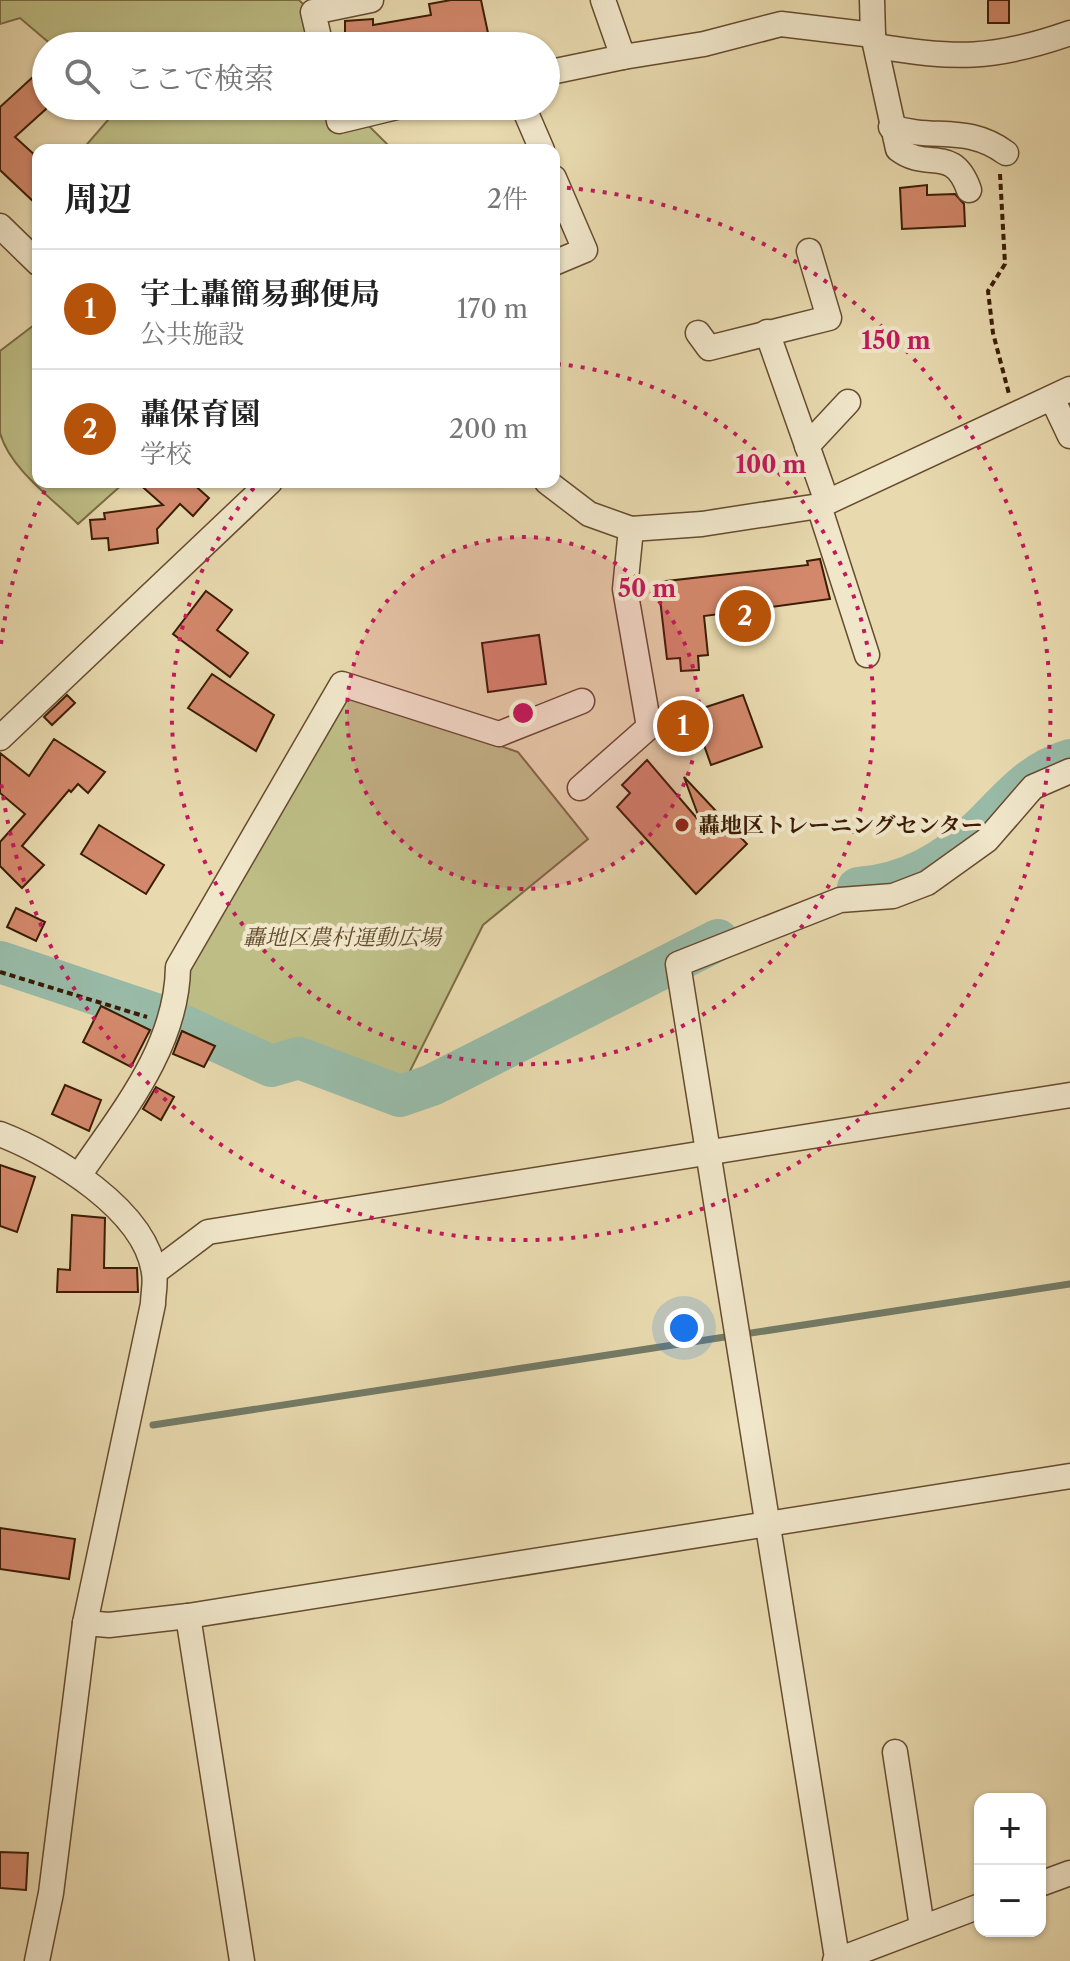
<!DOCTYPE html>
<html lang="ja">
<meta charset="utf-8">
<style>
body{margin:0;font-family:"Libre Caslon Text","Noto Serif JP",serif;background:#f2f2f2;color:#222}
.controls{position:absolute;right:24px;bottom:24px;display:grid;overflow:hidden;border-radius:16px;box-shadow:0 2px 6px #0004}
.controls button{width:72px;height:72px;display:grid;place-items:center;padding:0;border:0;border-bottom:2px solid #e0e0e0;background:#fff;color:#222;font:40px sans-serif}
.you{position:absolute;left:684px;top:1328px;width:28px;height:28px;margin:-20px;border:6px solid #fff;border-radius:50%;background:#1a73e8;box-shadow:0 0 0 12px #1a73e833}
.badge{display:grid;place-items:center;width:52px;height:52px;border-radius:50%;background:#b45309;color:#fff;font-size:26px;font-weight:700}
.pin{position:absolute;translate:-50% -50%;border:4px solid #fff;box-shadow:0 2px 8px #0006}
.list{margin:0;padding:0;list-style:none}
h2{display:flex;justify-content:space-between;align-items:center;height:104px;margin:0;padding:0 32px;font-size:34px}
h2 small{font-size:26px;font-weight:400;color:#767676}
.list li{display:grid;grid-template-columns:52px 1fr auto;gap:24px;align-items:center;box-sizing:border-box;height:120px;padding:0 32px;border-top:2px solid #e0e0e0}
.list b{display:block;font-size:30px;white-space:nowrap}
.list p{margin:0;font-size:26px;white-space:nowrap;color:#767676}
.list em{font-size:26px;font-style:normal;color:#767676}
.icon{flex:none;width:44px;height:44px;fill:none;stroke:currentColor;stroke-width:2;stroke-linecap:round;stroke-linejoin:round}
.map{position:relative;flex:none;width:1070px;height:1961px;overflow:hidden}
.search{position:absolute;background:#fff;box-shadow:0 2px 6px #0004;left:32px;top:32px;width:528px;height:88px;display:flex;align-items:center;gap:20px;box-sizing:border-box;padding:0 28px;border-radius:44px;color:#767676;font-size:30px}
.panel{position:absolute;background:#fff;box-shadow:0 2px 6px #0004;left:32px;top:144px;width:528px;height:344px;border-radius:16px}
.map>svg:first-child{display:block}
.green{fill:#bdbd85;stroke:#7c6c44;stroke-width:2}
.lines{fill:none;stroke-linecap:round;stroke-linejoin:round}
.stream{stroke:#737b66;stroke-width:7}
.river{stroke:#98baa7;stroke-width:42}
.building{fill:#d3886b;stroke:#3b1c04;stroke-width:2}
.minor-casing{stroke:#664b2e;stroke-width:27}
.path{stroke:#3b1c04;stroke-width:4;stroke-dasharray:6 4;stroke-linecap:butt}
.minor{stroke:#f0e6ca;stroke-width:24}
.ring{fill:none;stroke:#c2185b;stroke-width:4;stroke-dasharray:4 8}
.poi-dot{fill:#8f2418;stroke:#f0e6ca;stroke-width:3}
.labels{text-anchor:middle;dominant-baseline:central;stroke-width:8;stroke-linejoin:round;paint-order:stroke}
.poi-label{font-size:22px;font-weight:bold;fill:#3b1c04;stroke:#f0e6ca;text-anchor:start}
.park-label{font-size:22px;font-style:italic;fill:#624c2b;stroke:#f0e6ca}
.centre{fill:#c2185b;stroke:#f0e6ca;stroke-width:4}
.ring-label{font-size:24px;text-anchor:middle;font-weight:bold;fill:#c2185b;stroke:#f0e6ca;stroke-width:8;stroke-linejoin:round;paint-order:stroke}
</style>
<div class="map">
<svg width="1070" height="1961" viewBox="0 0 1070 1961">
<rect width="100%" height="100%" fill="#e8d9ae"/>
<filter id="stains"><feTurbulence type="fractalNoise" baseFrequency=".0025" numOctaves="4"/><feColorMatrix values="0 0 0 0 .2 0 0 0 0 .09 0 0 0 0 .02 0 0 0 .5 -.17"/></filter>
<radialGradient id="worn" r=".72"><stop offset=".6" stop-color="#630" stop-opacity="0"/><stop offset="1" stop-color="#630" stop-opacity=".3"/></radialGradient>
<g class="green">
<path d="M0,0H299L306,7L315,46H53L20,18L0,24Z"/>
<path d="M104,106H329L364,121L393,150H82L108,120Z"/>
<path d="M38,322V482H125L78,524C53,499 10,469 0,433C0,413 0,373 0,351Z"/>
<path d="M345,693L518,752L588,839L483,925L402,1087L284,1045L274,1060L178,1015L183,971Z"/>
</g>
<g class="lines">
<path class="stream" d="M153,1425L1070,1284"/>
<g class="river">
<path d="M858,888C906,885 949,861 983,826C1011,798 1031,772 1070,760"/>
<path d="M0,962L164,1017L271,1066L299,1058L400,1096L432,1085L718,940"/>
</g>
</g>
<g class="building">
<path d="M451,0H481L488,33L438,44L437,39L403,46H345V21L373,19V25L431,15L429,4Z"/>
<rect x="988" y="0" width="21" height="23"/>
<path d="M34,76L46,90V109L15,137L38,158V206L0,170V107Z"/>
<path d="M927,185V195L955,194L964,204L965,226L902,229L900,188Z"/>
<path d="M137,482H191L209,498L193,516L180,504L157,529L158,543L109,550L108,538L92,539L90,520L105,519L104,513L163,505Z"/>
<path d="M820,559L830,599L704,616L708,655L698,656L699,670L681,671L680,658L667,659L658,582L808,565L807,561Z"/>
<path d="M206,591L232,610L217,630L248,653L230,677L173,634Z"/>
<path d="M539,635L546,684L488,692L482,643Z"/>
<path d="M212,674L274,715L256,751L188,708Z"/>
<path d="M67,695L75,703L52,725L44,717Z"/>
<path d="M743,695L762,747L711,765L699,731L670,741L663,721Z"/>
<path d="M54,739L105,772L88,793L78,784L71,792L69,790L22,846L44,865L22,888L0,866V842L25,814L0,793V753L29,776Z"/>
<path d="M647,760L701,823L684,777L747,844L696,894L617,807L630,793L622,785Z"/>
<path d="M99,825L164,865L146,894L81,854Z"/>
<path d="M16,908L45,922L36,941L7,927Z"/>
<path d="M101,1006L150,1030L131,1067L83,1042Z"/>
<path d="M182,1031L215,1046L204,1067L173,1054Z"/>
<path d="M65,1085L101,1100L89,1131L52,1114Z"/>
<path d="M156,1087L174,1097L161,1120L143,1109Z"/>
<path d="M0,1165L35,1177L17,1232L0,1226Z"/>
<path d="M72,1215L105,1218L104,1268H137L138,1292H57L58,1269L70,1270Z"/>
<path d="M0,1528L75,1539L69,1579L0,1569Z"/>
<path d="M0,1852L28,1853L26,1890L0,1888Z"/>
</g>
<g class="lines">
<defs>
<g id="minor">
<path d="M873,35L898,149C928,172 953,144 969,190"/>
<path d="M321,46L313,12L371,0"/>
<path d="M876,46C955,59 993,60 1070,33"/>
<path d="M623,57L704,44L781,24L873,35L872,0"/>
<path d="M546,73L623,57L603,0"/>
<path d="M336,106L339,121L401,106"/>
<path d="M523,106L542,150"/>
<path d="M891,127C935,141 967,124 1006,153"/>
<path d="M554,178L585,250L554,263"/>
<path d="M0,226L38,263"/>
<path d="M767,332L827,502"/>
<path d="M698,333L709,348L829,318L809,251"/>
<path d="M1052,398L1070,436"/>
<path d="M807,446L848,402"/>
<path d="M547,482L589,514L631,529L702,524L819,506L1070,389"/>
<path d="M819,506L867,655"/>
<path d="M0,738L270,482"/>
<path d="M580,788L649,727L625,589L631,529"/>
<path d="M0,1134C54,1155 146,1210 154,1273C156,1283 153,1294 153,1304L85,1623L51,1893L37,1961"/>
<path d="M80,1174C123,1111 177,1046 178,967L342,684L499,734L582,701"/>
<path d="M155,1272L208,1232L1070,1095"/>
<path d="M188,1616L242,1961"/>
<path d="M85,1623L109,1625L188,1616L1070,1476"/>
<path d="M895,1752L922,1927"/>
<path d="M1040,1884L1070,1873"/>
<path d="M837,1958L678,964L840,900L893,896L927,883L987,840L1033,787L1070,771"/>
<path d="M835,1961L980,1906"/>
</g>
</defs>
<use href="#minor" class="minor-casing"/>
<g class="path">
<path d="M1000,174L1005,264L988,291L993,333L1009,394"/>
<path d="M0,972L147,1017"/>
</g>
<use href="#minor" class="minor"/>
</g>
<circle cx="523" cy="713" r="176" fill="#c2185b" fill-opacity=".12"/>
<g class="ring">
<circle cx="523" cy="713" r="176"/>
<path d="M557 364A351 351 0 1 1 258 483"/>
<path d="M1 644A527 527 0 0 1 47 486M555 187A527 527 0 1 1 1 782"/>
</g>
<circle class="poi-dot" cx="682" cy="825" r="8"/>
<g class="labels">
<g class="poi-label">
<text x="698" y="825">轟地区トレーニングセンター</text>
</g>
<g class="park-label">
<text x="342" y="937">轟地区農村運動広場</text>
</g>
</g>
<circle cx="523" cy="713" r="12" class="centre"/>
<g class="ring-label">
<text x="896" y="349">150 m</text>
<text x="771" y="473">100 m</text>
<text x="647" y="597">50 m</text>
</g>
<rect width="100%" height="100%" filter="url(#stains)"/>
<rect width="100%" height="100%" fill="url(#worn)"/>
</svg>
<div class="controls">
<button>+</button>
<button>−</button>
</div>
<div class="you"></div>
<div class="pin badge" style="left:683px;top:726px">1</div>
<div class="pin badge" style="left:745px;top:616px">2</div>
<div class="search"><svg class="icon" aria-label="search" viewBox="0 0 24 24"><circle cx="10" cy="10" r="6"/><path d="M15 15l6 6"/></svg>ここで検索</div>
<section class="panel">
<h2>周辺<small>2件</small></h2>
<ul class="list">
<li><span class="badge">1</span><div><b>宇土轟簡易郵便局</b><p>公共施設</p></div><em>170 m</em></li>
<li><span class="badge">2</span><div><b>轟保育園</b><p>学校</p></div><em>200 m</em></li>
</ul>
</section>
</div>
